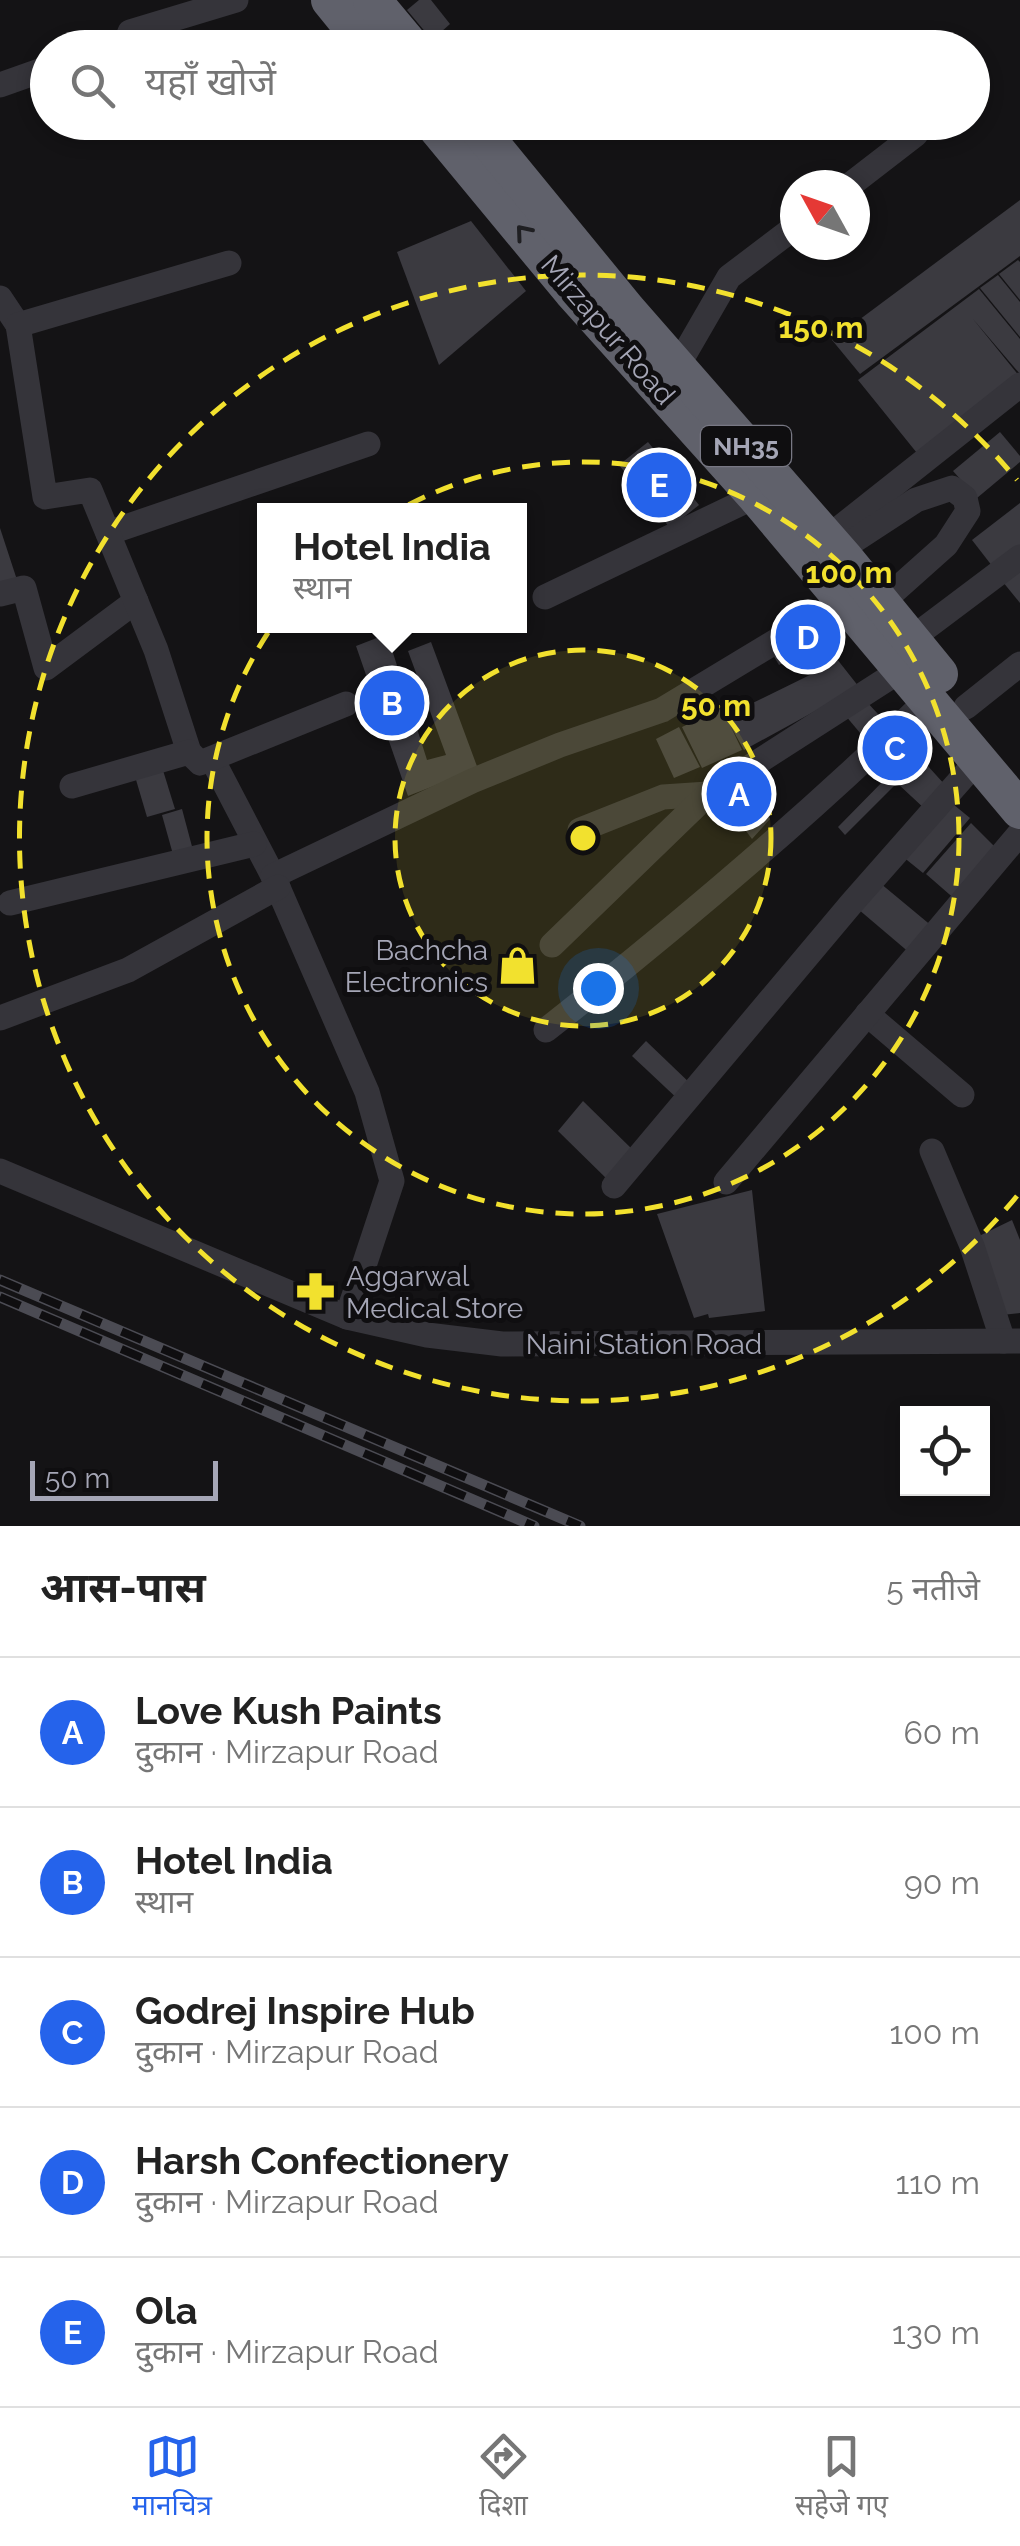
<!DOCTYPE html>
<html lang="hi">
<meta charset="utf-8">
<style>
body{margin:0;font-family:Raleway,"Noto Sans Devanagari",sans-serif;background:#f2f2f2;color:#222}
.controls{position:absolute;right:30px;bottom:30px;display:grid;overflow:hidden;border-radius:0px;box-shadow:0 5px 15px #0003}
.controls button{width:90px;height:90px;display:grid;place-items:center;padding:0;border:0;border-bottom:2px solid #e0e0e0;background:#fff;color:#222;font:50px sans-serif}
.compass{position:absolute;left:780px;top:170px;width:90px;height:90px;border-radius:50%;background:#fff;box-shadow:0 5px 15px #0003;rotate:310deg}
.scale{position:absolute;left:30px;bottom:25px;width:188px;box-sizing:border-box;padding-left:10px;border:5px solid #a5a6b6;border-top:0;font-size:28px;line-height:35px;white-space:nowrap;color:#a5a6b6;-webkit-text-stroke:8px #0f0e10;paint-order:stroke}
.you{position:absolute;left:598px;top:988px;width:35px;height:35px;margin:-25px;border:8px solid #fff;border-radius:50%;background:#1a73e8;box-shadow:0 0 0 15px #1a73e833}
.badge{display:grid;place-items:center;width:65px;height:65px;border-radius:50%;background:#2563eb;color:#fff;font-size:32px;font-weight:700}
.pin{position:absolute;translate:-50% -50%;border:5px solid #fff;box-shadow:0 2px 10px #0006}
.popup{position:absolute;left:257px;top:503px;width:270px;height:130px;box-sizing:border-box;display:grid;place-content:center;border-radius:0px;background:#fff;filter:drop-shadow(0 2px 8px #0005);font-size:32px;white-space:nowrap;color:#767676}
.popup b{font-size:38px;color:#222}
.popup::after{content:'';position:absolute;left:50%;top:100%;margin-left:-20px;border:20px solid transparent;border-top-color:#fff}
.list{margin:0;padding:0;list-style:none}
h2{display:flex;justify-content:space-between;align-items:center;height:130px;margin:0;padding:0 40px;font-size:42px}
h2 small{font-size:32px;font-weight:400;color:#767676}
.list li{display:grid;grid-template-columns:65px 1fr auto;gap:30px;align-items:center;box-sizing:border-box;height:150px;padding:0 40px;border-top:2px solid #e0e0e0}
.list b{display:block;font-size:38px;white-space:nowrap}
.list p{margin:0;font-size:32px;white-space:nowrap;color:#767676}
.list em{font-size:32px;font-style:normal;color:#767676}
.icon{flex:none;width:55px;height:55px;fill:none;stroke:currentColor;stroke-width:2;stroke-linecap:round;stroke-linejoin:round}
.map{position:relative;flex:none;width:1020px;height:1526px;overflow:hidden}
.search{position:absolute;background:#fff;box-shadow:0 5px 15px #0003;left:30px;right:30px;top:30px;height:110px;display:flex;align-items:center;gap:25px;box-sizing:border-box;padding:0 35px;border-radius:55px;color:#767676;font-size:38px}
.sheet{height:880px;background:#fff}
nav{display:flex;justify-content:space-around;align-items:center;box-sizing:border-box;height:140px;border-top:2px solid #e0e0e0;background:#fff;font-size:28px;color:#767676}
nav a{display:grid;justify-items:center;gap:5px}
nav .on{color:#2563eb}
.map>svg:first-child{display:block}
.building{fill:#3b3a40}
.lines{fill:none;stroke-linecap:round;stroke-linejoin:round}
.minor{stroke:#35343a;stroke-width:25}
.highway{stroke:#60616b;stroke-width:38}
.rail-casing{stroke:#4b4b53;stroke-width:11}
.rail{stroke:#0f0e10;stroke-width:8;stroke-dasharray:22;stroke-linecap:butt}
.oneway{stroke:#1f1f22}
.ring{fill:none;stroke:#f2e12e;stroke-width:5;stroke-dasharray:18 12}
.labels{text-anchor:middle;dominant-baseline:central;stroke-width:10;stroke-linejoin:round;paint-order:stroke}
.shield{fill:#0f0e10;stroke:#787884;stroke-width:2.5}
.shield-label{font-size:25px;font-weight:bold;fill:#a5a6b6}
.street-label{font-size:28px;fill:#a5a6b6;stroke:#0f0e10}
.poi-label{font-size:28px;fill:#a5a6b6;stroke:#0f0e10;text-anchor:end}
.centre{fill:#f2e12e;stroke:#0f0e10;stroke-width:5}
.ring-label{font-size:30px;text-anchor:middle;font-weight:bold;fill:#f2e12e;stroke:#0f0e10;stroke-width:10;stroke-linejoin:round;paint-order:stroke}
</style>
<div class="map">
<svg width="1020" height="1526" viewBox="0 0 1020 1526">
<rect width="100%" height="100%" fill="#141315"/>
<g class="building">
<path d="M419,0H431L450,24L432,40L407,10Z"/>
<path d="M1020,200V256L860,374L832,340Z"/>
<path d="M471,221L526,291L439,365L397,252Z"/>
<path d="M1018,260L1020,262V300L999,274Z"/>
<path d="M998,275L1020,302V337L980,288Z"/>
<path d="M979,289L1020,339V374L973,319L1020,377L921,458L858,380Z"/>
<path d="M1000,432L1020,456V462L977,498L953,471Z"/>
<path d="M648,442L699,505L670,528L619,465Z"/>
<path d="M1020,503V552L996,571L972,540Z"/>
<path d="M0,528L19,586L0,591Z"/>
<path d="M1020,559V603L998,576Z"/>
<path d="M809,625L819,642L822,640L859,687L744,750L730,725L742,750L702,768L682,727L722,708L726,716L818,671L804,651L779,665L769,648Z"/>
<path d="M387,634L427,760L446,755L408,651L431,642L478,769L408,796L356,646Z"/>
<path d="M865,700L890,727L871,746L845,715Z"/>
<path d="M679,727L700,767L674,778L656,739Z"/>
<path d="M897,732L946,786L926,810L897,783L845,835L838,827L894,770L876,754Z"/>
<path d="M161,764L175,809L147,817L134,773Z"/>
<path d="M740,779L770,819L752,839L719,795Z"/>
<path d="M948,800L970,818L923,873L902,856Z"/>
<path d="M182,809L194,854L174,858L162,815Z"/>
<path d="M971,823L999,851L957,901L926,874Z"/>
<path d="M880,883L933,927L911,954L858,909Z"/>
<path d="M646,1041L694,1087L681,1102L632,1056Z"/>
<path d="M583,1101L637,1154L611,1183L558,1131Z"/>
<path d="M752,1190L765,1311L709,1318L708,1314L694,1318L657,1214Z"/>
<path d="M1012,1220L1020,1240V1313L1002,1315L977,1237Z"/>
</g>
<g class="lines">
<g class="minor">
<path d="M105,48L127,40L130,32L236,0"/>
<path d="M0,85L48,68"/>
<path d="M850,185L916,134"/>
<path d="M0,298L18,325"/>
<path d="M677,367L729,277L795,227"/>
<path d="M108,533L368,444"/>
<path d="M827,538L1020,385"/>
<path d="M838,551L916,500L952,488L965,498L968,511L946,545L881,603"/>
<path d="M0,594L24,588L46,668L136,601"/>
<path d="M545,597L756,496"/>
<path d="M911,639L1020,557"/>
<path d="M966,707L1020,664"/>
<path d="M189,752L156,650L90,490L45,497L18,325L229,263"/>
<path d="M212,759L273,876L367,1092L392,1181L347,1317"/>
<path d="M72,786L189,752L200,763L346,704"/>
<path d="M580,830L663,797L708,794"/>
<path d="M273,876L472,781L560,745L662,710L844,600"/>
<path d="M10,903L254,844"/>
<path d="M552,945L708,794L912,663"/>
<path d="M867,1014L962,1095"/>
<path d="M0,1018L128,970L278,887"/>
<path d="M546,1030C678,926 807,817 927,700"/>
<path d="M932,1151L972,1246L1003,1341"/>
<path d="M0,1171L347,1317L427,1335L502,1344L1020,1341"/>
<path d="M726,1182L1020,833"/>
<path d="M614,1186L851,904L978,760"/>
</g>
<g class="highway">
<path d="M330,0L369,48"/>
<path d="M372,0L412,48"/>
<path d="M432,122L572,291L756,496L1020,810"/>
<path d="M473,122L627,310L845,559L939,674"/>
</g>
<defs>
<g id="rail">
<path d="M0,1280L580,1526"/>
<path d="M0,1297L534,1526"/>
</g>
</defs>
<use href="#rail" class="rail-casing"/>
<use href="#rail" class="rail"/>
</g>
<defs><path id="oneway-chevron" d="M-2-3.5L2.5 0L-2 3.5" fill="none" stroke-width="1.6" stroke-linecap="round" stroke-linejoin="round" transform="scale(2.5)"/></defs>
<use class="oneway" href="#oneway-chevron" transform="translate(523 232) rotate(-130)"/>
<circle cx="583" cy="838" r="188" fill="#f2e12e" fill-opacity=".12"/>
<g class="ring">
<circle cx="583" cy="838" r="188"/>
<circle cx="583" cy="838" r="376"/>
<path d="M1017 1196A563 563 0 1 1 1017 480"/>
</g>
<defs>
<symbol id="shop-bare" viewBox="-9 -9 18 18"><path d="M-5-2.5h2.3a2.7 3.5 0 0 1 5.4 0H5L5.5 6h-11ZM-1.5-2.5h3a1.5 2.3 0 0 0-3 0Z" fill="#f2e12e" stroke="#0f0e10" stroke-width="2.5" paint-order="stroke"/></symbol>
<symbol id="pharmacy-bare" viewBox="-9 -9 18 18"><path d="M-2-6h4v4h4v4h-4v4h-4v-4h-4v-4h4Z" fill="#f2e12e" stroke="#0f0e10" stroke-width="2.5" paint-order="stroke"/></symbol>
</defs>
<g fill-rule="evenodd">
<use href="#shop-bare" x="490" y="938" width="55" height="55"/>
<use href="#pharmacy-bare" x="288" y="1264" width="55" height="55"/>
</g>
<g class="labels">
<rect class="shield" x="701" y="426" width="90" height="40" rx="8"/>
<g class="shield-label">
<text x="746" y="446">NH35</text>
</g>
<g class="street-label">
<text transform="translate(608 330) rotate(49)">Mirzapur Road</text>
<text x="644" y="1344">Naini Station Road</text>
</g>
<g class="poi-label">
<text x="488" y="950">Bachcha<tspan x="488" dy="32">Electronics</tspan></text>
<text x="346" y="1276" text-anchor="start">Aggarwal<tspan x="346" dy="32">Medical Store</tspan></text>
</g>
</g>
<circle cx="583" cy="838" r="15" class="centre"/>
<g class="ring-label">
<text x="821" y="338">150 m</text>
<text x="849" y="583">100 m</text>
<text x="716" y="716">50 m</text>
</g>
</svg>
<div class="controls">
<button><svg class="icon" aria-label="locate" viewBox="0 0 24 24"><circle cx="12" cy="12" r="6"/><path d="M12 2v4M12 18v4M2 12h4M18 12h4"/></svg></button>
</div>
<svg class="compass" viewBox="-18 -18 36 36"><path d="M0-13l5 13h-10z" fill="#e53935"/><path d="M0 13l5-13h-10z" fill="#767676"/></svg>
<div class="scale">50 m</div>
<div class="you"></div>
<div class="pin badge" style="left:739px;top:794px">A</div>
<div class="pin badge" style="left:392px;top:703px">B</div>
<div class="popup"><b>Hotel India</b>स्थान</div>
<div class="pin badge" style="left:895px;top:748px">C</div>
<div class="pin badge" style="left:808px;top:637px">D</div>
<div class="pin badge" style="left:659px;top:485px">E</div>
<div class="search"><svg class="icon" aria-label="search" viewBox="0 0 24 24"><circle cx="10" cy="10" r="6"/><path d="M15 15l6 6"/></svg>यहाँ खोजें</div>
</div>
<section class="sheet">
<h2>आस-पास<small>5 नतीजे</small></h2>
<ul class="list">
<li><span class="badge">A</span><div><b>Love Kush Paints</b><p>दुकान · Mirzapur Road</p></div><em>60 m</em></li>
<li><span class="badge">B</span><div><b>Hotel India</b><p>स्थान</p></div><em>90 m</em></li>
<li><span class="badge">C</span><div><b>Godrej Inspire Hub</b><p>दुकान · Mirzapur Road</p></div><em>100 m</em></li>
<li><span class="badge">D</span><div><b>Harsh Confectionery</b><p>दुकान · Mirzapur Road</p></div><em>110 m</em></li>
<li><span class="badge">E</span><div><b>Ola</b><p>दुकान · Mirzapur Road</p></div><em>130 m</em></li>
</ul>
</section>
<nav>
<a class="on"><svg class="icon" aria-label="map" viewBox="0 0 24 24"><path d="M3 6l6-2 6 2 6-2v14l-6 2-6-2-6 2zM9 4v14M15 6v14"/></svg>मानचित्र</a>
<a><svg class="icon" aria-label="directions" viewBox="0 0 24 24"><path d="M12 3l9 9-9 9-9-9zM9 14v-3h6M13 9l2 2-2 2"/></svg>दिशा</a>
<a><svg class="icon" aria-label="saved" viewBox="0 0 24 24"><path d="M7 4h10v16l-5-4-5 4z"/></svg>सहेजे गए</a>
</nav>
